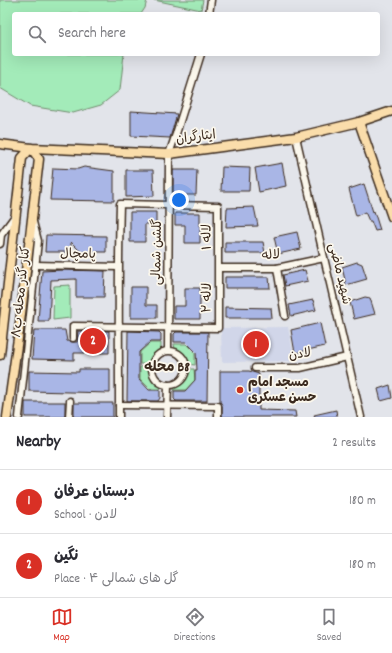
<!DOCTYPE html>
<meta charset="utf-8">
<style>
body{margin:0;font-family:Dekko,"Playpen Sans Arabic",sans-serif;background:#f7f7f7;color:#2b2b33}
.you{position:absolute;left:179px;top:200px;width:14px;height:14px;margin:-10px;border:3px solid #fff;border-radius:50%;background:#1a73e8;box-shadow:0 0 0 6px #1a73e833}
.badge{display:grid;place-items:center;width:26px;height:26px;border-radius:50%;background:#d93025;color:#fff;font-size:13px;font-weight:700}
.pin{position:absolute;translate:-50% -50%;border:2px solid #fff;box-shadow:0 1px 4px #0006}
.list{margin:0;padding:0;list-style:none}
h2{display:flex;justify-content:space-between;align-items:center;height:52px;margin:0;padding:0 16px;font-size:17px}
h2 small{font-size:13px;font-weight:400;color:#7c7c81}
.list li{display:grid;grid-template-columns:26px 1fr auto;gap:12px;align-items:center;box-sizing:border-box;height:64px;padding:0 16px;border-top:1px solid #e1e1e2}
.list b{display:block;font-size:15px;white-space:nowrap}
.list p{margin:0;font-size:13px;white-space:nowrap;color:#7c7c81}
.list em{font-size:13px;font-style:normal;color:#7c7c81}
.icon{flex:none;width:22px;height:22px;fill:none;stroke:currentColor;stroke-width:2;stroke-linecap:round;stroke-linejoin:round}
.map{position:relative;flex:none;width:392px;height:417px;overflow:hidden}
.search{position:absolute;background:#fff;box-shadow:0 4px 16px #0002;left:12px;right:12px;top:12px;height:44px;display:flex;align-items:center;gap:10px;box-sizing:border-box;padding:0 14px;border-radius:4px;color:#7c7c81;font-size:15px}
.sheet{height:180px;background:#fff}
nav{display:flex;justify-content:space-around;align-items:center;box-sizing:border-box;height:56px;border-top:1px solid #e1e1e2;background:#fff;font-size:11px;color:#7c7c81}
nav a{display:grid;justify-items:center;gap:2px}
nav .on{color:#d93025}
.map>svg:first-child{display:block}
.built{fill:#d1d6e9}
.green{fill:#a3ebb9;stroke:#6f8a6c}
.building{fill:#a9b6e6;stroke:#3b2a1e}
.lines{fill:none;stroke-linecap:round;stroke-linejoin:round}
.minor-casing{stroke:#3b2a1e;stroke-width:9}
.major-casing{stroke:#3b2a1e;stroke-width:11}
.minor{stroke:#fbf7ec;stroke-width:6}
.major{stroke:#faddab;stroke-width:8}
.poi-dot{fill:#c8321e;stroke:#fbf7ec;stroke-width:1.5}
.labels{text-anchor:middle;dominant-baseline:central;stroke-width:3.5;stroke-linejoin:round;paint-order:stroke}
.street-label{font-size:13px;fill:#3b2a1e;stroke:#fbf7ec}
.poi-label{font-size:13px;font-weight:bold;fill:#3b2a1e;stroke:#fbf7ec;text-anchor:start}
.neighbourhood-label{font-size:14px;font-weight:bold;fill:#3b2a1e;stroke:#fbf7ec}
</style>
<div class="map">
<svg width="392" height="417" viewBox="0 0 392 417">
<rect width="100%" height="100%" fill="#e2e4ea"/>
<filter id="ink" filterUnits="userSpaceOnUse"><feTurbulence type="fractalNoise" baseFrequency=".025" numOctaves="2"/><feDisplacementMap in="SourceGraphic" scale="8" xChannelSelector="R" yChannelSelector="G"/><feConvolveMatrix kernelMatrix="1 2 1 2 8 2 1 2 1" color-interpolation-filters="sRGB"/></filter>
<g filter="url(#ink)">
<path class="built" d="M288,327L295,361L222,362L221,328Z"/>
<g class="green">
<path d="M0,0H147L145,8L141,14H14V54H124L120,90L101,105L73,113L30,106L0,88Z"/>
<path d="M154,0H203L201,10Z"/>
<path d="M70,285V318L53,320L54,286Z"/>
<path d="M150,343H161V351C153,352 150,356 149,364H140V352Z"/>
<path d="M174,344H186L195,353V365L187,364L184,356L175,349Z"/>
<path d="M140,367H149C149,376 152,380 161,384V389H150L140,379Z"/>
<path d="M187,369H194L195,380L186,390H174V385C181,382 185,377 187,369Z"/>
</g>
<g class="building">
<path d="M131,111L177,114L170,138L131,136Z"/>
<path d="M282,163L286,186L259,192L255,168Z"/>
<path d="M84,167L114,171V201L50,200L53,168L78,169Z"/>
<path d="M222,167L250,168L249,191H221Z"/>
<path d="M126,170H153L154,196L126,197Z"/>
<path d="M173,170H197L196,195H173Z"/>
<path d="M364,184L373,212L374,211L380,230L375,231L371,221H369L365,212L356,216L349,189Z"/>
<path d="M254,207L258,226L226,227L227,208Z"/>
<path d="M130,212H156V224H145V242H130Z"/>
<path d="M175,213H200V243H185V225H175Z"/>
<path d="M297,232L301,249L278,254L274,237Z"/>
<path d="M46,235L106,236V252H81L71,242V252H45Z"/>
<path d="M225,242H263L265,253H225Z"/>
<path d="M357,262L362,264L367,279L346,285L342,267Z"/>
<path d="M62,270L105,271L104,297H76V279L51,280L49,321H38L42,271Z"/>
<path d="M305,270L308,281L285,286L283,275Z"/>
<path d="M225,277H269L270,288H225Z"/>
<path d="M131,287H146V305H157V318H131Z"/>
<path d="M185,288H200V319H174V306H185Z"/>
<path d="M365,297L370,298L375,314L354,319L350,302Z"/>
<path d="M313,300L316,310L291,316L289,305Z"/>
<path d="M225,307L271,308L272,318H225Z"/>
<path d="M320,323L325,346L295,353L291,330Z"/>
<path d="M34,330H65L67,341L73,342H77L78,331H109V353H74V360L32,359Z"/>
<path d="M128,331L159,332L161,334V342H150L139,352V379L149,390H160V398L158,401H127Z"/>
<path d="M176,332H208L207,401H176L174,399V391H185L195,380V370H197L196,352L186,342H174V334Z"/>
<path d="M79,369H110V393L29,391V371L79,372Z"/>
<path d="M220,371H249L259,374V410L295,411L296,417H222V406L220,402Z"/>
<path d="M390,385L392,398L381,401L378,389Z"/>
<rect x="25" y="402" width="40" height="15"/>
<rect x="74" y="403" width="39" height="14"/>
<path d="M336,410L337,417H315L314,415Z"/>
</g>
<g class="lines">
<defs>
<g id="minor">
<path d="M209,14L211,0"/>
<path d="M296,137L361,417"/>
<path d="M0,244L1,235L15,216"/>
<path d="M36,265L118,267"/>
<path d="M219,268H277L324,258"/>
<path d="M277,268L285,316"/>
<path d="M73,338V326L218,328V206L120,204C118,271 119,338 119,405V417"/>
<path d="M168,350L169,154L176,134L201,54"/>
<circle cx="169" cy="368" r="17"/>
<path d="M255,368H300L347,357"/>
<path d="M119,405L218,406V417"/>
<path d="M19,417L38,241L33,222"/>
<path d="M69,417L70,401"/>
<path d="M167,417L168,385"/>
</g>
<g id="major">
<path d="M359,122L392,217"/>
<path d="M0,144L31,148L169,154L296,137L359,122L392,111"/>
<path d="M0,355L22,158L31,148L39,159L19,331L7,417"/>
</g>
</defs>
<use href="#minor" class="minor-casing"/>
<use href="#major" class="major-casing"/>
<use href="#minor" class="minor"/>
<use href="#major" class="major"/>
</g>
</g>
<circle class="poi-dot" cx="240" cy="390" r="4"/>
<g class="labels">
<g class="street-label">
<text transform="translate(196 138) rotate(-7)">ایثارگران</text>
<text transform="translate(208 237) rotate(-91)">لاله ۱</text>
<text transform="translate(158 252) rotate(-89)">گلشن شمالی</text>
<text transform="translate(78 255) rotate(1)">پامچال</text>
<text transform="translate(271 256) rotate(-4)">لاله</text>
<text transform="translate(339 274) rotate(77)">شهید ماضی</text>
<text transform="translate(22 292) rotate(-84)">کنار گذر محله ب۸</text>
<text transform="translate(208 298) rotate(-89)">لاله ۲</text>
<text transform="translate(300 355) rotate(-8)">لادن</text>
</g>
<g class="poi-label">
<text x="248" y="383">مسجد امام<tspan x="248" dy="15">حسن عسکری</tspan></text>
</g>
<g class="neighbourhood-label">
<text x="167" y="368">محله B8</text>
</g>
</g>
</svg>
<div class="you"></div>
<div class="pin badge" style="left:256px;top:344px">1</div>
<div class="pin badge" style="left:93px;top:341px">2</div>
<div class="search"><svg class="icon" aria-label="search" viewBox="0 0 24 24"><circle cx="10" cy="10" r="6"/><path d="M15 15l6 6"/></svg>Search here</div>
</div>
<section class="sheet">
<h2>Nearby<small>2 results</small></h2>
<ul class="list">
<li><span class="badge">1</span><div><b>دبستان عرفان</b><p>School · لادن</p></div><em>180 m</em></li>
<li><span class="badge">2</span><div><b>نگین</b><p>Place · گل های شمالی ۴</p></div><em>180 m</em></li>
</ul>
</section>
<nav>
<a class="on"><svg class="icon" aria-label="map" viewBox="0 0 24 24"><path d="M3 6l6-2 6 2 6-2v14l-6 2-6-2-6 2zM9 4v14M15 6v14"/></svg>Map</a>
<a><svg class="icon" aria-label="directions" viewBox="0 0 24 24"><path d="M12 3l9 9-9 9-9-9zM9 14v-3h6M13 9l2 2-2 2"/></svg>Directions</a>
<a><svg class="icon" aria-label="saved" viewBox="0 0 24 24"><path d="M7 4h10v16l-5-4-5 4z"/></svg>Saved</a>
</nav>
